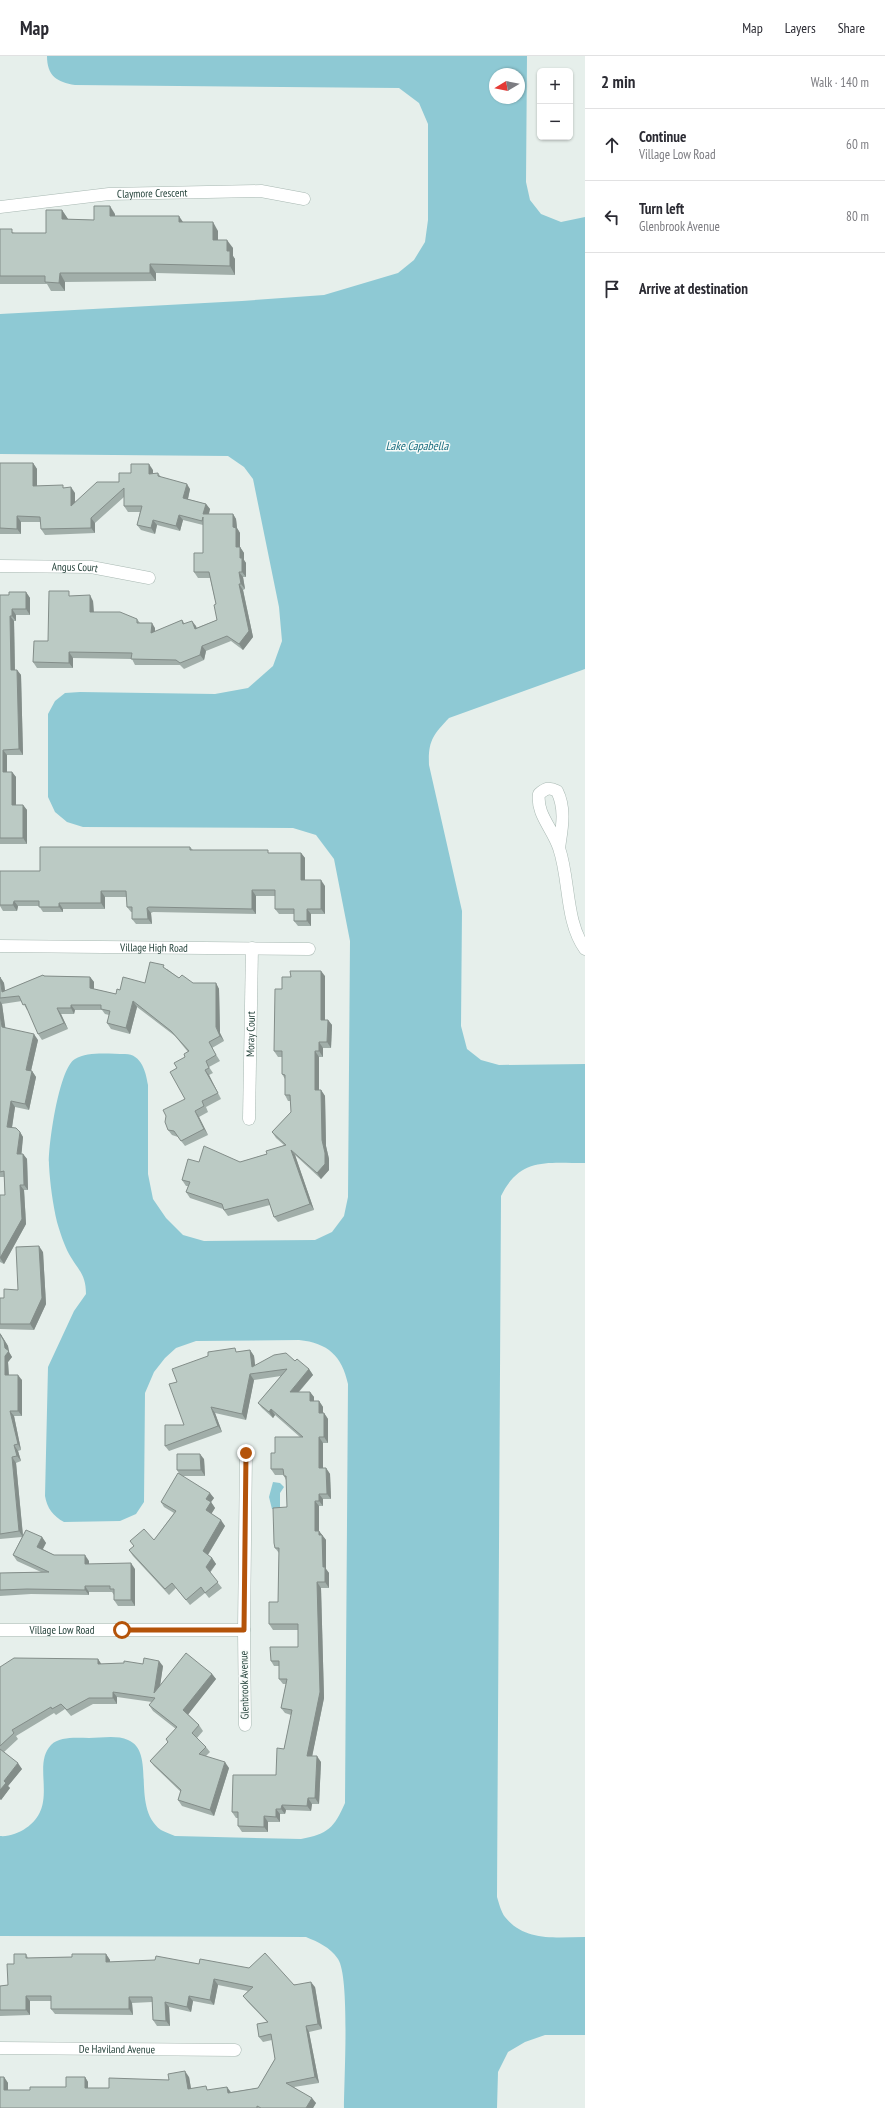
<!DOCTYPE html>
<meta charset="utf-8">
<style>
body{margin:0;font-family:"PT Sans Narrow",sans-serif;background:#f7f7f7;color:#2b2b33}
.controls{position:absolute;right:12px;top:12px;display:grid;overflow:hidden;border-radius:6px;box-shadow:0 1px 3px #0004}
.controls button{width:36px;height:36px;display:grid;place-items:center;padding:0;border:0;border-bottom:1px solid #e1e1e2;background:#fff;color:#2b2b33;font:20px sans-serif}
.compass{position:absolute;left:489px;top:12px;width:36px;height:36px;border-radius:50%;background:#fff;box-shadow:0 1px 3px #0004;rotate:260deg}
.stop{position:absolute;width:12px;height:12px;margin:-9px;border:3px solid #b45309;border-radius:50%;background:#fff}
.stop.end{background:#b45309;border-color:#fff;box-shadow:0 1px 4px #0008}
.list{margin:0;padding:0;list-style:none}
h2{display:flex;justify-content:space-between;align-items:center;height:52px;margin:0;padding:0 16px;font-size:17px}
h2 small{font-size:13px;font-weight:400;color:#7c7c81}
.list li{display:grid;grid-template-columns:26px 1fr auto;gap:12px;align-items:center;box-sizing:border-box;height:72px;padding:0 16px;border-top:1px solid #e1e1e2}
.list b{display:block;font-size:15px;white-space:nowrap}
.list p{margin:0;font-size:13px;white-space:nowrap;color:#7c7c81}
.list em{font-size:13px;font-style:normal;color:#7c7c81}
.icon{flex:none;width:22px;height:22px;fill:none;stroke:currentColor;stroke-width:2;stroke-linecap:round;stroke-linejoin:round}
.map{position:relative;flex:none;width:585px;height:2052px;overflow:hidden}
header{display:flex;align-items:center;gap:24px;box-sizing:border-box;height:56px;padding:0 20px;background:#fff;border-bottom:1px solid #e1e1e2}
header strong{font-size:19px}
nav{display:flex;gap:22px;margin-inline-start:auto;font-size:14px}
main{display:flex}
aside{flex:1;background:#fff}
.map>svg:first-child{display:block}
.water{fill:#8ec9d4;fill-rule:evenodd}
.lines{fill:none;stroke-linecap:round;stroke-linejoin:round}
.minor-casing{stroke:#a8b8b2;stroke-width:13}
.minor{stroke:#fff;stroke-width:12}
.wall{fill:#a1aea9}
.shaded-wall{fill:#838d89}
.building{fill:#bbcac4;stroke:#838d89}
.route{stroke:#b45309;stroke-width:5}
.labels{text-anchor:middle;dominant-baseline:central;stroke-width:3;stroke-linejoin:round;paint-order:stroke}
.street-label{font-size:11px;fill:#24423a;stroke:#f7fbf9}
.water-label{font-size:12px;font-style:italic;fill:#1c6f80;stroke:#f7fbf9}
</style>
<header>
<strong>Map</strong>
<nav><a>Map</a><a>Layers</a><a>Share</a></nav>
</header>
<main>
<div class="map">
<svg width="585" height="2052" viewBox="0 0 585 2052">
<rect width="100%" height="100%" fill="#e6efeb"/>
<g class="water">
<path d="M47,0H527L526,126L530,144L541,158L561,166L585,161V613L449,662C433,679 428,685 429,709L462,855L461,970L467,993L481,1004L499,1009L585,1008V1107C547,1107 520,1101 501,1140L497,1841C499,1847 501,1856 505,1861C525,1886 556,1881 585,1881V1979H545L525,1986L508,1996L498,2016L497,2052H344C344,2025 350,1921 338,1903C330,1891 318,1886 306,1881L0,1880V1780C8,1781 19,1777 26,1772C60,1749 31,1710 51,1689C60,1680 77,1682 89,1682C101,1682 117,1679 128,1684C157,1696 130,1751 161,1774C165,1776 170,1778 175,1780L301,1783C328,1778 334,1772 345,1747L348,1328C342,1300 328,1287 299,1284L196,1285L176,1292L165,1302L154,1316L145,1337L144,1446L136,1458L120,1465L64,1466C53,1460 47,1452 45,1440L48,1311L74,1255L86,1238C86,1218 78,1214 69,1198C64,1189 60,1176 57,1166C53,1149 50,1128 49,1109C48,1090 59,1012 75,1003C88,995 110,998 125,998C142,998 146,1017 148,1029V1118L153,1143L166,1162L183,1179L204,1185L315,1184L332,1176L344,1160L348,1141L350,885L334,803L316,779L293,772L83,771L67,766L55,756L48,741V658L55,645L65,637L80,636L215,638L248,632L273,610L282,585L279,551L253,423L244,411L228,400L0,398V258L242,245L324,239L398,217L414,204L425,186L428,164V68L419,47L399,32L75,29C57,26 47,20 47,0ZM495,18H519V42H495Z"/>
<path d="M273,1426L280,1427L284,1431L280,1437V1453H272L269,1441Z"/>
</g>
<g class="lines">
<defs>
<g id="minor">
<path id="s1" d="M0,151L109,138L261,135L304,143"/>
<path id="s2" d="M0,510L91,511L149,522"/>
<path d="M559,792C562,772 566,753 557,735C549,731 546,732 539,738C536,758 553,773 559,792C570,824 565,865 585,893"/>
<path id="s3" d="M0,890L309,893"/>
<path id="s4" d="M249,1063L252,892"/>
<path id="s5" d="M0,1574H244"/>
<path d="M245,1669L244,1574L246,1397"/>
<path id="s6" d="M0,1992L235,1994"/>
</g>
</defs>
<use href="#minor" class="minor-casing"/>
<use href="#minor" class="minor"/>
</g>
<g class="wall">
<path d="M62,154L68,163L94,164L115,158V160L183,166L218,175V184L233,192V200L235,203V219L156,217V225L65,226V235H51L47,228H0V173L15,177H46Z"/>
<path d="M0,407H33L37,413V430L65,432L75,437V446L119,426L131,417L153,414V418L158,417L161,421L190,433L188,443L206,448L210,453L209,458H233L236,463L237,472L240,477V491L244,497V504L246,507V521H243L245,533L243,534L253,581L243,594L231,585L206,595L204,604L184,613L180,609H135L132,603L73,602V612H37L33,606L48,585L72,540L93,545L94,556L137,563L140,567L155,572V576L182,564L185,568L196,570V572L217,564L216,548L210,522H198L194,516L203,497V469L183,464L180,475L157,469L155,478L141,474L137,469L140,456H128L124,450V441L95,467V477L45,479L41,473V466H21V478H0Z"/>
<path d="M26,536L30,542V559H16V565H14L15,614H17L21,619L23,699H7V716H12L16,721V749H23L27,754V788H0V539H9Z"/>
<path d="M190,791L193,794L270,797H301L305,802V824L325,830V858H311V870H298L294,865V858H279L275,853V840H256V858L153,856L151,857L152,868H136L132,863V856H131L127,851V841H105V853H63V856H43L39,850H18L17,855H3L0,850V815H40Z"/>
<path d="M167,913L179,922L193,927H216L219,933L220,977L224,985L212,992L220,1005L209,1011L213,1017L209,1019L221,1043L206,1051L208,1056L199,1061L208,1079L185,1090L178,1081L172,1079L168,1074L185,1043L177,1012L185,1001L188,996L175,980L137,951L130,978L111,973L107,967L109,959L105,958L102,954H75L74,958H61L68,973L42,984L38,978L28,954H27L22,945L2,948L5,972L38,984L31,1015H32L36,1021L29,1054L15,1051L12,1072L20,1076L23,1081L21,1098H23L27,1103L28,1134H24L26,1168L4,1208L0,1206V1139H5L4,1121H0V921L4,927L5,935L43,919L45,920L90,921L94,926V933L116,938L120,934L145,927Z"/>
<path d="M325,920V964H328L332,969L331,992H323V1001H319V1034H321L325,1040L326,1090L329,1103V1114L321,1123L295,1099L314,1154L278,1166L274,1161L270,1149L228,1160L223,1153L190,1142L186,1136L188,1130H186L182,1124L199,1106H240L267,1098L284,1089L276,1082L272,1076L291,1056V1045H288L285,1039V1023L282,1018V1001H278L274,995L282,933Z"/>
<path d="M43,1196L46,1248L34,1274L0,1273V1242H4L18,1234Z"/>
<path d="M0,1277L8,1290L9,1296L12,1301L8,1306L9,1319L22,1324V1360H14L21,1394L18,1395L21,1405L16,1407L23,1479L42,1481L46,1487L43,1493L54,1499L89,1505V1508L135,1513V1550H118L114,1544V1539L112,1536H89V1539L31,1538L0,1540V1517L41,1516L17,1505L13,1499L22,1481L0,1483Z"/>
<path d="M250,1294L254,1300L255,1310L295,1305L309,1313L313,1319L299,1336H310L314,1341V1345H319L323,1351V1357H324L328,1363V1387H323V1412H326L330,1418L331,1443H323V1450H319V1475L326,1484V1513L329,1517V1532H321L324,1642L312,1700L321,1706L319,1748H312L311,1755L286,1754L285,1758H280V1766H268V1776H242L238,1770V1762H236L232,1756L276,1719L284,1693L291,1659L285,1657L281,1652L286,1628H283L279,1623V1610H274L271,1605L298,1591V1574H273L269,1568L278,1546L279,1497L275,1492L287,1451L286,1424L284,1420V1419H275L271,1413L275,1397L300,1381L275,1359L273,1362L262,1352L258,1347L281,1320L254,1324L246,1364L215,1357L222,1376L169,1395L165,1390L184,1369L177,1326L238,1296Z"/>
<path d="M204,1403L205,1420H182L214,1442L211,1446L215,1452L211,1458L225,1470L208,1499L212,1502L216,1508L210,1517L222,1532L209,1542L205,1537L190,1549L176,1532L169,1539L133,1500L129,1494L134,1490L130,1485L154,1484L174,1457L164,1451L161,1446L180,1419L177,1414Z"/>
<path d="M98,1603L101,1608H143L163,1610L160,1630L212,1618L216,1623L188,1658L199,1669L203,1675L197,1682L206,1691L210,1696L206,1700L229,1712L214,1760L182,1750L178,1744L181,1736L154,1710L150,1705L168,1686L166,1683L176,1673L153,1655L149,1649L152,1646L117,1641V1648H93L71,1660L65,1653L56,1659L54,1657L16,1680L18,1683L4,1696L22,1713L8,1730L10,1732L1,1744L0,1743V1611Z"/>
<path d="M26,1898L28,1902L72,1901L106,1898L110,1904V1906L315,1931L322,1973L309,1976L319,2027L294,2031L316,2047L313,2052H0L4,2021L8,2027V2034H30L66,2031L85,2021L88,2026V2032H109L189,2021L191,2033L209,2034L227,2031L231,2036L258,2032L275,2003L272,1984L263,1986L259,1981L267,1966L247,1945L243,1940L248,1935L218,1929L214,1949L193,1945L191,1956L169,1951L170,1970H157L153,1964L152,1946L132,1947L133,1959L55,1958L51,1953V1945H30V1959L0,1960V1930L8,1929L14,1908Z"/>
</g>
<g class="shaded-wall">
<path d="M110,150L115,158V168L110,160Z"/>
<path d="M62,154L68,163L67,172L62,163Z"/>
<path d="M179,160L185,169L179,166Z"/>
<path d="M213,166L218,175V192L213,184Z"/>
<path d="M227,184L233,192V200L235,203V219L230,210L227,195Z"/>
<path d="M150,208L156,217V225L150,217Z"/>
<path d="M60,217L65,226V235L59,227Z"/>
<path d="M33,407L37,413V435L33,430Z"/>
<path d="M149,408L153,414V423L149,418Z"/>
<path d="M187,428L190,433L187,447L183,442Z"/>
<path d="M71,431L75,437V455L71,450Z"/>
<path d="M206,448L210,453L207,464L203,458Z"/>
<path d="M233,458L236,463L237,472L240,477V497L236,491L233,471Z"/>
<path d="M179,459L183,464L180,475L176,470Z"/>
<path d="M17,460L21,466V478L17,473Z"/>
<path d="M91,462L95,467V477L91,472Z"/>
<path d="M153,464L157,469L155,478L151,472Z"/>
<path d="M240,491L244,497V504L246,507V521L242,516L240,502Z"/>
<path d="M239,516L243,521L245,533L241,528Z"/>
<path d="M239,528L243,534L253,581L243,594L239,588Z"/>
<path d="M26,536L30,542V559L26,553Z"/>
<path d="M90,539L93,545L94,561L90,556Z"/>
<path d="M12,553L16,559V565L12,560Z"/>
<path d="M10,560L14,565L15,619L11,614Z"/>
<path d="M192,565L196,570L199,578L195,573Z"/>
<path d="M152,567L155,572V583L151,577Z"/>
<path d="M202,590L206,595L204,604L200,599Z"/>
<path d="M69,596L73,602V612L69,607Z"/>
<path d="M17,614L21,619L23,699L19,693Z"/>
<path d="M3,694L7,699V721L3,716Z"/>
<path d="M12,716L16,721V754L12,749Z"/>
<path d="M23,749L27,754V788L23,782Z"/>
<path d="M301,797L305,802V830L301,824Z"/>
<path d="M321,824L325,830V858L321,853Z"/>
<path d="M252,834L256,840V858L252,853Z"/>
<path d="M101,835L105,841V853L101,847Z"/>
<path d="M14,845L18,850L17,855L13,849Z"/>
<path d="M59,847L63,853V856L59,851Z"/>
<path d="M147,852L151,857L152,868L148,863Z"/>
<path d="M307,853L311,858V870L307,865Z"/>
<path d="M321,915L325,920V969L321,964Z"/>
<path d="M0,921L4,927L6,942L2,936Z"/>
<path d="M90,921L94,926V937L90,932Z"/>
<path d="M216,927L219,933L220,977L224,985L220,980L216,971Z"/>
<path d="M0,945L2,948L6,976L2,971L0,958Z"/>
<path d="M133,945L137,951L130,978L126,972Z"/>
<path d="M71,949L75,954L74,958L71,952Z"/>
<path d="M57,952L61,958L68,973L64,967Z"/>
<path d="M328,964L332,969L331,992L327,986Z"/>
<path d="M34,978L38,984L30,1019L26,1014Z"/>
<path d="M319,986L323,992V1001L319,995Z"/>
<path d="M315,995L319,1001V1040L315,1034Z"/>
<path d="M205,1014L209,1019L221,1043L218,1037Z"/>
<path d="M32,1015L36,1021L29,1054L25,1048Z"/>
<path d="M321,1034L325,1040L326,1090L329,1103V1114L321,1123L317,1117L322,1084Z"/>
<path d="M11,1045L15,1051L11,1077L7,1071Z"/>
<path d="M195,1055L199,1061L208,1079L204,1073Z"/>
<path d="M20,1076L23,1081L21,1104L17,1098Z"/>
<path d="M291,1094L295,1099L314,1154L310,1148Z"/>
<path d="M23,1098L27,1103L28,1134L24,1129Z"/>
<path d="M20,1129L24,1134L26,1168L4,1208L0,1202Z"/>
<path d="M39,1190L43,1196L46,1248L34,1274L30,1268Z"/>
<path d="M0,1277L8,1290L9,1296L12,1301L8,1306L9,1324L5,1319V1292Z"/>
<path d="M250,1294L254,1300L256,1317L252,1311Z"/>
<path d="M309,1313L313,1319L294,1341L290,1336Z"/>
<path d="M250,1318L254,1324L246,1364L242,1358Z"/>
<path d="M18,1319L22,1324V1360L18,1355Z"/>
<path d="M310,1336L314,1341V1351L310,1345Z"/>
<path d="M319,1345L323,1351V1362L319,1357Z"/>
<path d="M211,1351L215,1357L222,1376L218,1370Z"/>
<path d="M271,1353L275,1359L273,1362L269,1356Z"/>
<path d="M10,1355L14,1360L21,1394L18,1388Z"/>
<path d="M324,1357L328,1363V1387L324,1381Z"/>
<path d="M319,1381L323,1387V1418L319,1412Z"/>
<path d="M14,1389L18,1395L21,1405L17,1400Z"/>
<path d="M200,1398L204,1403L205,1420L201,1414Z"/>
<path d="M12,1401L16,1407L23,1481L19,1475Z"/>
<path d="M326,1412L330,1418L331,1443L327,1438Z"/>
<path d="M210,1437L214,1442L211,1446L215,1452L210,1460L206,1454V1443Z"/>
<path d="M319,1438L323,1443V1450L319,1445Z"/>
<path d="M315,1445L319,1450V1475L326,1484V1513L329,1517V1532L325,1526L315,1475Z"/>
<path d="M221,1464L225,1470L207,1500L203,1495Z"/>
<path d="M42,1481L46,1487L41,1496L37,1491Z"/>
<path d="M85,1499L89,1505V1513L85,1508Z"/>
<path d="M212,1502L216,1508L209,1517L206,1511Z"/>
<path d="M131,1507L135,1513V1550L131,1544Z"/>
<path d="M317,1526L321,1532L324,1642L311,1706L307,1700Z"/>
<path d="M85,1530L89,1536V1539L85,1534Z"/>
<path d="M98,1603L102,1609L98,1608Z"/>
<path d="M159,1605L163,1610L158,1643L154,1637Z"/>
<path d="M212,1618L216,1623L187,1660L183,1654Z"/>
<path d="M113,1636L117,1641V1648L113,1642Z"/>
<path d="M317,1700L321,1706L319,1748L315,1742Z"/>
<path d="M225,1706L229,1712L214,1760L210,1754Z"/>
<path d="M18,1707L22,1713L8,1730L10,1732L1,1744L0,1743V1734L4,1725Z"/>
<path d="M308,1742L312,1748L311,1755L307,1750Z"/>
<path d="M282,1749L286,1754L285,1758L281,1753Z"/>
<path d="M276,1753L280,1758V1766L276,1761Z"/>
<path d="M264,1760L268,1766V1776L264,1771Z"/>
<path d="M106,1898L110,1904V1912L106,1906Z"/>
<path d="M214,1923L218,1929L214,1949L210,1944Z"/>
<path d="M311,1926L315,1931L322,1973L318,1968Z"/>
<path d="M26,1940L30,1945V1959L26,1954Z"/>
<path d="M189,1940L193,1945L191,1956L187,1951Z"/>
<path d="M129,1941L132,1947L133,1959L129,1953Z"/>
<path d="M165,1946L169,1951L170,1970L166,1965Z"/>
<path d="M306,1970L309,1976L319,2027L315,2021Z"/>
<path d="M185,2015L189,2021L192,2038L188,2033Z"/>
<path d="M4,2021L8,2027V2040L4,2034Z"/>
<path d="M85,2021L88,2026V2038L85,2032Z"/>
<path d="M227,2031L231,2037H228Z"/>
<path d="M312,2042L316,2047L313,2052H306Z"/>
</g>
<g class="building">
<path d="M94,150H110V160H179V166H213V184H227V195H230V210L150,208V217H60L59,227L45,226V220H0V173H12V177H46V154H62V163L94,164Z"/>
<path d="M0,407H33V430L63,429V432L71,431V450L97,426H119V417H131V408H149V418L158,417V420L187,428L183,442L206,448L203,458H233V471L236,472V491H240V502H242V516H239L241,528H239L249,575L239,588L227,580L202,590L200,599L180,607L176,604L131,603L132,597L69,596V607L33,606L34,585H48L49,535H69V540L90,539V556H120L137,563V567H152L151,577L182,564L183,568L192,565L195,573L217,564L214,549L216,548L209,516H194V497H203V461L202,465L179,459L176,470L153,464L151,472L137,469L142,450H124V432L91,462V472L41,473L40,461L17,460V473L0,472Z"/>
<path d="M9,536H26V553H12V560H10L11,614H17L19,693L3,694V716H12V749H23V782H0V539H9Z"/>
<path d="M40,791H190V794H268V797H301V824H321V853H307V865H294V853H275V834H252V853L149,851L147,852L148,863H132V851H127L126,835H101V847H59V851H39V845H14L13,849H0V815H40Z"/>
<path d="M150,906L164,909L163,911L179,922L182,919L193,927H216V971L220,980L209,986L216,999L206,1005L209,1012L205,1014L218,1037L202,1045L204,1050L195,1055L204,1073L181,1085L174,1075L168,1074L165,1066L166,1060L163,1054L185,1043L170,1016L177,1012L174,1007L185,1001L184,998L189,995L171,975L133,945L126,972L107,967L110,955L101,953V949H71V952H57L64,967L38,978L25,948L23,949L19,940L0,942V921L2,936L43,919L44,920L90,921V932L116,938L117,933L120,934L123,921L145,927Z"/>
<path d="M290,915H321V964H328L327,986H319V995H315V1034H321L322,1084L325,1097V1108L317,1117L291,1094L310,1148L274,1161L268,1143L224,1154L222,1148L186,1136L190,1126L182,1124L188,1103L199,1106L204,1090L240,1106L267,1098L266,1095L286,1089L272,1076L291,1056L290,1039H285V1019L282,1018V995H274L275,933H282V921H291Z"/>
<path d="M0,958L2,971L34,978L26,1014L32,1015L25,1048L11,1045L7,1071L16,1072L20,1076L17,1098H23L24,1129H20L22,1163L0,1202V1139H5L4,1115L0,1116Z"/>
<path d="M39,1190L42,1242L30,1268H0V1242H4V1233L18,1234L16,1191Z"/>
<path d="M0,1278L4,1285L5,1292L9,1295L5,1300V1319H18V1355H10L18,1388L14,1389L17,1400L12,1401L19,1475L0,1478Z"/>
<path d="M235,1292L236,1296L250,1294L252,1311L274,1299L286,1297L295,1305L297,1303L309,1313L290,1336H310V1345H319V1357H324V1381H319V1412H326L327,1438H319V1445H315V1475H319V1479H322L323,1511H325V1526H317L320,1636L307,1700H317L315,1742H308L307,1750L282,1749L281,1753H276V1761L264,1760V1771L238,1770V1756H232L233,1719H276L277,1692L284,1693L292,1654L281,1652L287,1623H279V1605H271L270,1591H298V1568H269V1546H278L279,1492H275L274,1487L273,1452L287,1451L286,1420H284L283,1413H271V1397H275V1381H303L271,1353L269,1356L258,1347L287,1313L250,1318L242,1358L211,1351L218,1370L165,1390V1369H184L169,1328L177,1326L172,1313L208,1300V1296Z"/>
<path d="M177,1398H200L201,1414H177Z"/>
<path d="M178,1417L210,1437L206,1443L211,1446L206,1454L221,1464L203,1495L212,1502L206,1511L218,1526L205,1537L201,1531L186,1544L172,1527L165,1533L129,1494L134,1490L130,1485L144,1473L154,1484L176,1455L161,1446Z"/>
<path d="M26,1474L42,1481L37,1491L54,1499H85V1508L131,1507V1544H114V1533H110V1530H85V1534L27,1533L0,1534V1517L49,1516L13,1499Z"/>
<path d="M186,1597L212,1618L183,1654L199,1669L192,1677L206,1691L199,1698L225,1706L210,1754L178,1744L181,1734L150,1705L168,1686L166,1683L177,1671L149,1649L155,1642L113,1636V1642H89L67,1654L61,1648L52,1653L51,1651L12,1674L14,1677L0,1690V1611L14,1602L98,1603V1608L124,1607V1605L143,1608L144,1602L159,1605L154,1637Z"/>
<path d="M0,1693L18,1707L4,1725L6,1727L0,1734Z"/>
<path d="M265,1897L294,1929L311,1926L318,1968L306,1970L315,2021L286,2027L312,2042L306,2052H261L257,2050V2052H0V2021H4V2034H30V2031H66V2021H85V2032H109V2022L169,2024L168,2018L185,2015L188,2033L206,2030L207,2034L227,2031L228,2037L258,2032L275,2003L271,1978L259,1981L257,1968L268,1966L243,1940L253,1931L214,1923L210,1944L189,1940L187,1951L165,1946L166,1965L153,1964L152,1941H129V1953H51V1940H26V1954H0V1930L8,1929L7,1908H14V1898H26V1902L72,1901V1898H106V1906L155,1904L156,1900L199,1908L200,1903L249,1912Z"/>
</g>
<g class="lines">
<path class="route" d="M122,1574H244L246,1397"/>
</g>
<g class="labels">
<g class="street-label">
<text stroke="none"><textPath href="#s1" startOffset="153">Claymore Crescent</textPath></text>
<text stroke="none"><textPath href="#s2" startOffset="75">Angus Court</textPath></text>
<text stroke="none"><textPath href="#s3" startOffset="154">Village High Road</textPath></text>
<text stroke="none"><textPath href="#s4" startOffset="85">Moray Court</textPath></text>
<text stroke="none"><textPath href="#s5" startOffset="62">Village Low Road</textPath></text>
<text transform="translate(244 1629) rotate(-91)">Glenbrook Avenue</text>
<text stroke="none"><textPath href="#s6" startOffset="117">De Haviland Avenue</textPath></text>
</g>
<g class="water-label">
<text x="417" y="389">Lake Capabella</text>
</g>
</g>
</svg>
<div class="controls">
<button>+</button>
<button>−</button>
</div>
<svg class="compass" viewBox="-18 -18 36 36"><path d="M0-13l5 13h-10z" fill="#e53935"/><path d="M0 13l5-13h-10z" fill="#7c7c81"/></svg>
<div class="stop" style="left:122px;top:1574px"></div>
<div class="stop end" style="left:246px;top:1397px"></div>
</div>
<aside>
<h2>2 min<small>Walk · 140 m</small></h2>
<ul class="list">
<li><svg class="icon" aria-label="ahead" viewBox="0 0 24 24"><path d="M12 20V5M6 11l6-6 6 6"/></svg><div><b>Continue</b><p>Village Low Road</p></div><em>60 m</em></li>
<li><svg class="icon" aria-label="left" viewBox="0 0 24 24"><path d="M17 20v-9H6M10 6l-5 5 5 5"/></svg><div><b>Turn left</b><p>Glenbrook Avenue</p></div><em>80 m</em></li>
<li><svg class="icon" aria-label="arrive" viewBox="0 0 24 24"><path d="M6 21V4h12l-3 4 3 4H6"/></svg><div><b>Arrive at destination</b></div></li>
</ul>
</aside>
</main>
